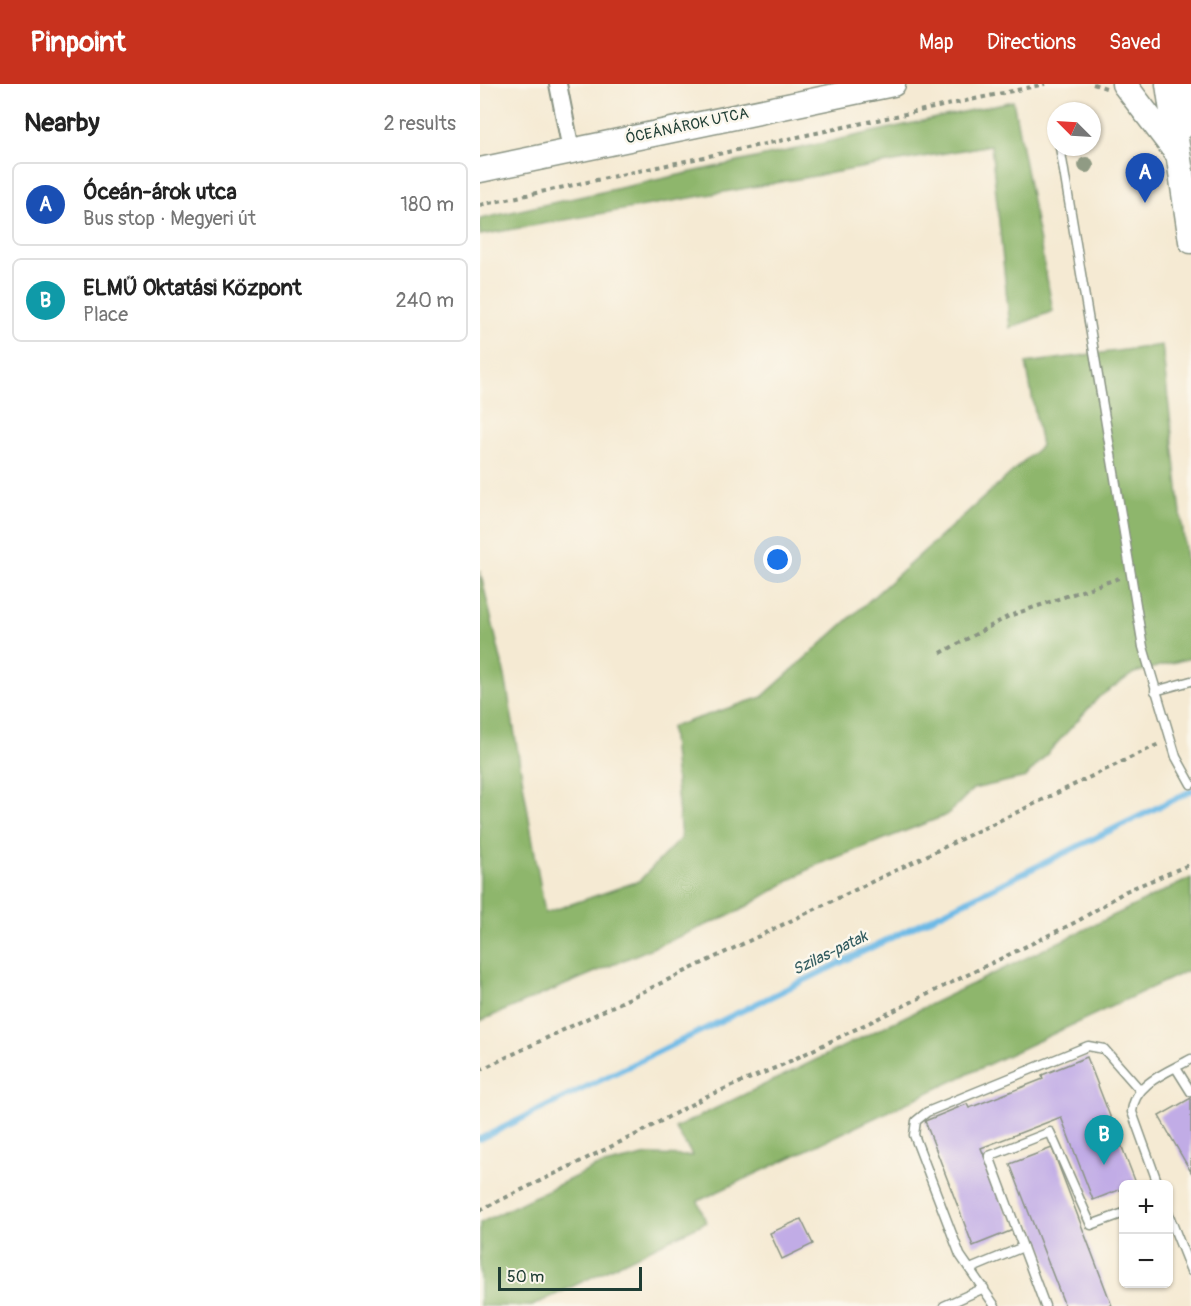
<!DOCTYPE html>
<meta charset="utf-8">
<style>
body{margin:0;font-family:Pangolin,sans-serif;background:#f6f6f6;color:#222}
.controls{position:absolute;right:18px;bottom:18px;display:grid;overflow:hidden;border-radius:9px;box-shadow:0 2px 4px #0004}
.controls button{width:54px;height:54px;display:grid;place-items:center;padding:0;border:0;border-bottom:2px solid #e0e0e0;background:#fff;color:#222;font:30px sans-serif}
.compass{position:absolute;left:567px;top:18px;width:54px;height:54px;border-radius:50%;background:#fff;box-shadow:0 2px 4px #0004;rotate:294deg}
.scale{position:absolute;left:18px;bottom:15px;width:144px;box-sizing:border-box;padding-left:6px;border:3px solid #1f3d34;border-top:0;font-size:16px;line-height:21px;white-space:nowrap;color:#1f3d34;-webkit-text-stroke:4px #fbf7ec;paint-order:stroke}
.you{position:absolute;left:298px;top:476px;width:21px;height:21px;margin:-15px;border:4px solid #fff;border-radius:50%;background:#1a73e8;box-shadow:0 0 0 9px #1a73e833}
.badge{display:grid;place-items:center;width:39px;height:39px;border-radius:50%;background:#c8321e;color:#fff;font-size:20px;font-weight:700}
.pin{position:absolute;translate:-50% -50px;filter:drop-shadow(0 2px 3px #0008)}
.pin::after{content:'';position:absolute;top:32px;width:21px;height:18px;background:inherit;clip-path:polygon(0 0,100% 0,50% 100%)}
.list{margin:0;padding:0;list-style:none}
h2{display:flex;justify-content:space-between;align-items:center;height:78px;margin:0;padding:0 24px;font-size:26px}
h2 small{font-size:20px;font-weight:400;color:#767676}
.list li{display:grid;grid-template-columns:39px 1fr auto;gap:18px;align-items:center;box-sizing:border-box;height:84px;margin:0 12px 12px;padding:0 12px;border:2px solid #e0e0e0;border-radius:9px}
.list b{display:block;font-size:22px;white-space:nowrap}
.list p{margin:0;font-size:20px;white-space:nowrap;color:#767676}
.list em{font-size:20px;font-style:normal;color:#767676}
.map{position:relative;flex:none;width:711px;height:1222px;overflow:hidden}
header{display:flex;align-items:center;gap:36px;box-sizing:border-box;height:84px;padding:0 30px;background:#c8321e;color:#fff}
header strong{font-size:28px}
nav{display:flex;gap:33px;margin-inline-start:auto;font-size:21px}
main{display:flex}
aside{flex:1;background:#fff}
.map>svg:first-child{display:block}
.forest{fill:#8eb66c;stroke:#567a50;stroke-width:1.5}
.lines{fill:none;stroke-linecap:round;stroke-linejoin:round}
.stream{stroke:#6cb9e6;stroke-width:6}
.building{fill:#c1ace6}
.lane-casing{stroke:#8a9484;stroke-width:11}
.street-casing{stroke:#8a9484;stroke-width:20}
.secondary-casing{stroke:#8a9484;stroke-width:27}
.path{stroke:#8a9484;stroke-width:4;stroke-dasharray:4.5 4.5;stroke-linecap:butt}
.lane{stroke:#fff;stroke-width:8}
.street{stroke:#fff;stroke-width:16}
.secondary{stroke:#fff;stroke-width:24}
.tree{fill:#909b84}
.labels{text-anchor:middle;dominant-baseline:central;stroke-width:5;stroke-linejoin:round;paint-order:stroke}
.street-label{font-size:15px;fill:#1f3d34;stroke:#fbf7ec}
.water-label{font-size:16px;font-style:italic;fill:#325c60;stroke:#fbf7ec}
</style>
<header>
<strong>Pinpoint</strong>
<nav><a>Map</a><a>Directions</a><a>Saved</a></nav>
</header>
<main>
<aside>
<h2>Nearby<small>2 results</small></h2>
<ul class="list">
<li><span class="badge" style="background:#1a4fb4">A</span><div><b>Óceán-árok utca</b><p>Bus stop · Megyeri út</p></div><em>180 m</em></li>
<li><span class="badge" style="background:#0f9aa8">B</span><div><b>ELMŰ Oktatási Központ</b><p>Place</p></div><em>240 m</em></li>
</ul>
</aside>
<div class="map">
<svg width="711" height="1222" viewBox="0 0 711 1222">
<rect width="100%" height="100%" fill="#fbf7ec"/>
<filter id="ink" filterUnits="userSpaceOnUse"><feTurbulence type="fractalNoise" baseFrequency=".0167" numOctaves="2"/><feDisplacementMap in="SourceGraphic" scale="12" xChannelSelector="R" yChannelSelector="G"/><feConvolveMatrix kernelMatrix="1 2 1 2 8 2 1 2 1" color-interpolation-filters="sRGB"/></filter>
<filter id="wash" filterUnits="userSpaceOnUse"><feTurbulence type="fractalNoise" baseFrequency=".008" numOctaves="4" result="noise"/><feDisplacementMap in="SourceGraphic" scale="24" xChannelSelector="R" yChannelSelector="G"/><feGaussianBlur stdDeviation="1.35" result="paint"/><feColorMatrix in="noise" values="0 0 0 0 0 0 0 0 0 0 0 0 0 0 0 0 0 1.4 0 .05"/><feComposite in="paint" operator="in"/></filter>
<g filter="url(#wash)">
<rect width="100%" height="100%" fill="#f5ead3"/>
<g class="forest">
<path d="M533,17L573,227L530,244L511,61L0,151V135Z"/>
<path d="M682,261L711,519V574L654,589L619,613L546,693L493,705L467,731L334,782L259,827L0,937V487L25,592L65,829L159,797L201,754L191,643L282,613L561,362L546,279Z"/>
<path d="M711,794V885L218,1117L226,1138L52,1222H0V1139L115,1083L168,1071L213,1072L195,1044Z"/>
</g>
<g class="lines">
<path class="stream" d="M0,1055L711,707"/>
</g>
<g id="blocks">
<g class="building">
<path d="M607,973L656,1099L644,1100V1104L613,1116L581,1033L501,1064L533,1146L493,1162L445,1037L487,1020L489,1024L563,995L562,991Z"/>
<path d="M711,1014V1088L679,1032Z"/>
<path d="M572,1064L632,1222H585L530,1080Z"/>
<path d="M321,1135L333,1160L302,1175L290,1149Z"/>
</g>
</g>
</g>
<g filter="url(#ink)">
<use href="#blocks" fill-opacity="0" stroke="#8a9484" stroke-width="1.5"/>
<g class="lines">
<defs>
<g id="lane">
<path d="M576,38V39"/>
<path d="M580,63L663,563L696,673L711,700"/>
<path d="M675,607L711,597"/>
<path d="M696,984L711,1008"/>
<path d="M678,1100L652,1028C654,999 688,988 711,975"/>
<path d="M688,1129L711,1187"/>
<path d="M490,1185L543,1163"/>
<path d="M464,1222L504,1204"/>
<path d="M515,1222L480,1171L434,1051L436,1037L447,1028L608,962L624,965L660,1006"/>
<path d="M565,1222L509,1072L570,1048L611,1141L644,1129"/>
</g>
<path id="street" d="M78,0L91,66"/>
<g id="secondary">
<path d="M644,0L696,68"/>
<path d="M688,0L711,157"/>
<path d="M701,44L703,21L710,0"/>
<path d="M0,86L413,0"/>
</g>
</defs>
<use href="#lane" class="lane-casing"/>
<use href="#street" class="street-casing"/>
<use href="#secondary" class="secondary-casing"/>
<g class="path">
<path d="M613,0L626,4"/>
<path d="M0,121L565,0"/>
<path d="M461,569L529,532L639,494"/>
<path d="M0,986L681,659"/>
<path d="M0,1126L159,1049L225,1013L300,982L598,837L646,807L711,780"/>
</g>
<use href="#lane" class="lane"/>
<use href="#street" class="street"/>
<use href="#secondary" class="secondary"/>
</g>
<circle class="tree" cx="606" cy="81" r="8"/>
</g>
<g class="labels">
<g class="street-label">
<text transform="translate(207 42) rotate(-12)">ÓCEÁNÁROK UTCA</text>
</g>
<g class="water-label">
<text transform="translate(350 869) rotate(-26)">Szilas-patak</text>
</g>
</g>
</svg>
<div class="controls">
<button>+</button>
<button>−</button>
</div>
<svg class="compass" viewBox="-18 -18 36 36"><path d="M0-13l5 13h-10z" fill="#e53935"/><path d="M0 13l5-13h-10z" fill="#767676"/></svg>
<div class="scale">50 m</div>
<div class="you"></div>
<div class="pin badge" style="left:665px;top:119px;background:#1a4fb4">A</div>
<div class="pin badge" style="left:624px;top:1081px;background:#0f9aa8">B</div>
</div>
</main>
